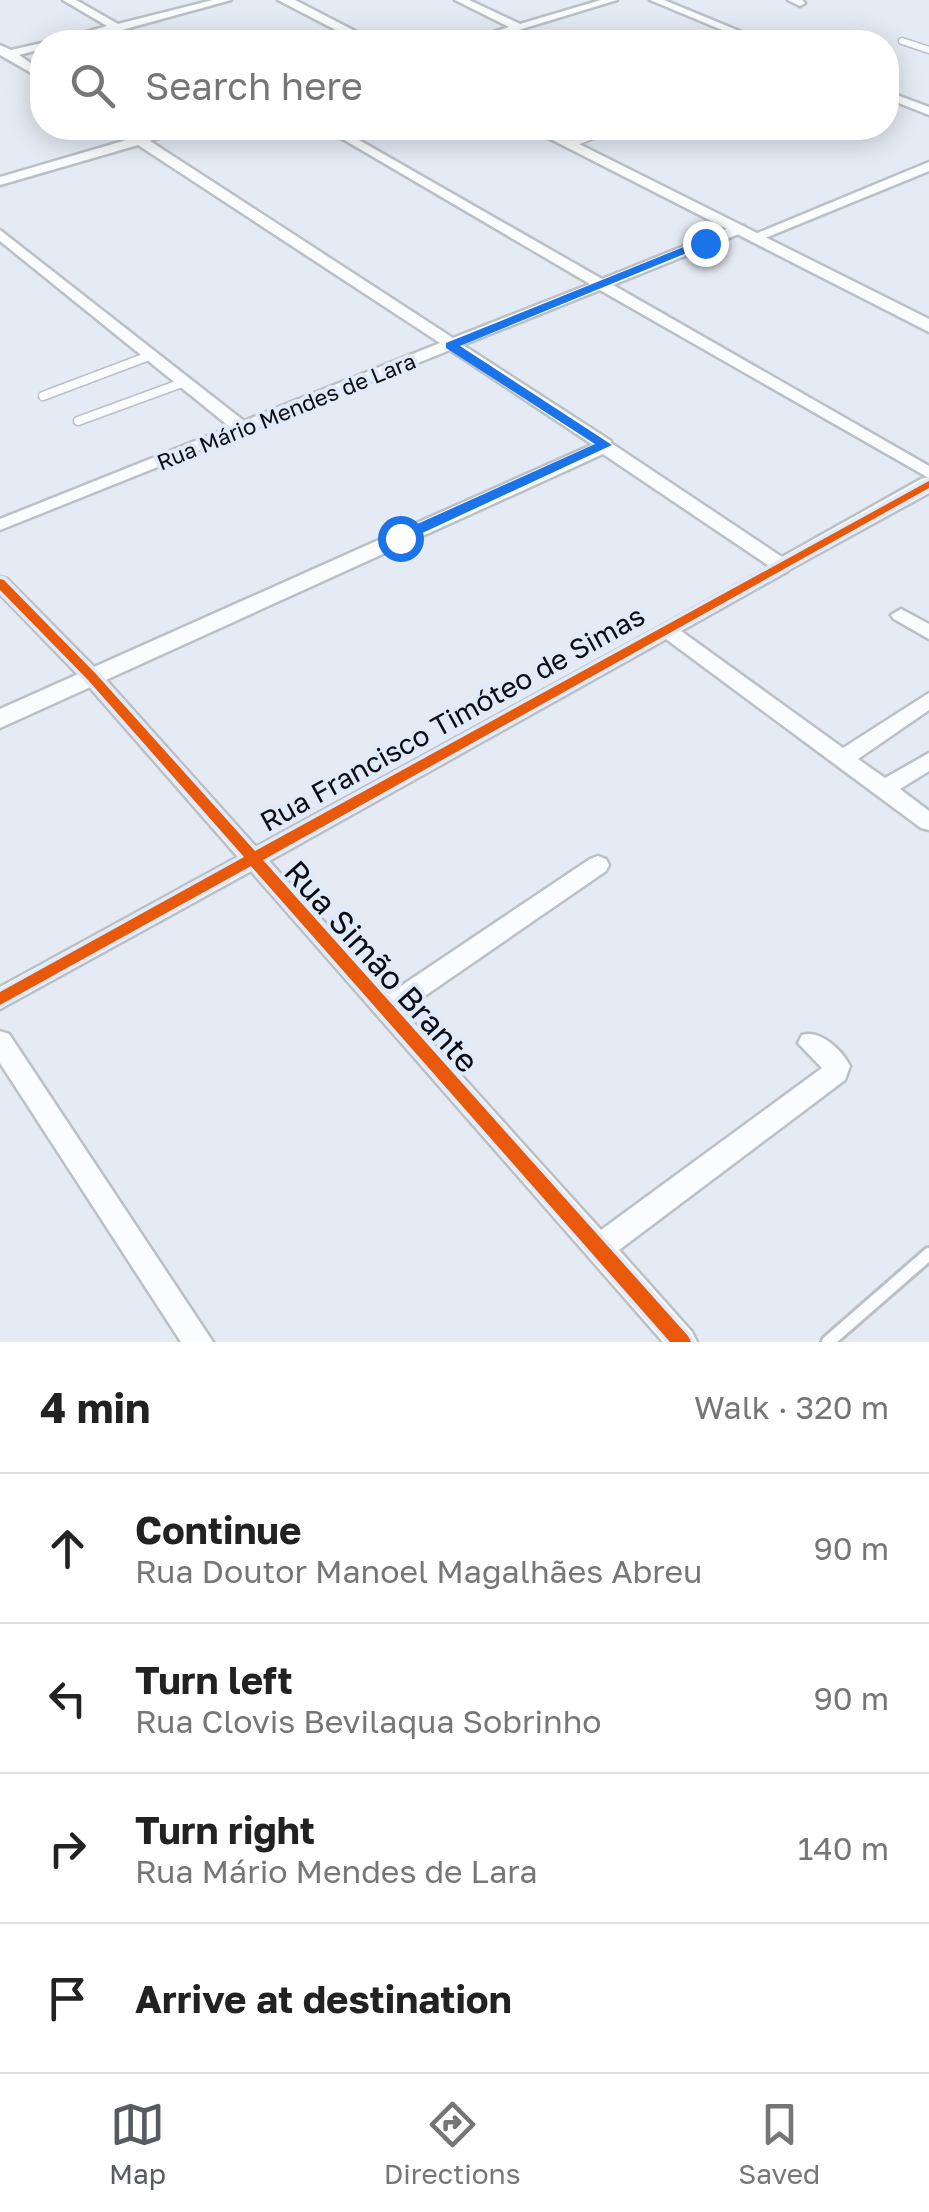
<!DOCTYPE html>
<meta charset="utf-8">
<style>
body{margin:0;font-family:"Golos Text",sans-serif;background:#f2f2f2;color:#222}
.stop{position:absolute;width:30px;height:30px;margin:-22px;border:8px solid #1a73e8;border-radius:50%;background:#fff}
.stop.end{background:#1a73e8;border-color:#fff;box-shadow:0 2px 10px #0008}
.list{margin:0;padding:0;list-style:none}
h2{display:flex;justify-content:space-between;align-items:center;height:130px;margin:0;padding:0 40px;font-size:42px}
h2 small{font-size:32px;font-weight:400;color:#767676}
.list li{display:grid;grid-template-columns:65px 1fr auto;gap:30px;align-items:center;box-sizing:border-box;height:150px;padding:0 40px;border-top:2px solid #e0e0e0}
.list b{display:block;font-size:38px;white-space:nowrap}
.list p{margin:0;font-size:32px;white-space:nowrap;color:#767676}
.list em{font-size:32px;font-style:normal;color:#767676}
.icon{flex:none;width:55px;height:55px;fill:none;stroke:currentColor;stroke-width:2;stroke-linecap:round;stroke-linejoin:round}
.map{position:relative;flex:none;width:929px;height:1342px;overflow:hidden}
.search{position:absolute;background:#fff;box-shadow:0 5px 25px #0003;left:30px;right:30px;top:30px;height:110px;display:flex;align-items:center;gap:25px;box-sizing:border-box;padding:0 35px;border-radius:40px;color:#767676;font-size:38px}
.sheet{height:730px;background:#fff}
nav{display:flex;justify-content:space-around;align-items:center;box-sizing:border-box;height:140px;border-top:2px solid #e0e0e0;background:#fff;font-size:28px;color:#767676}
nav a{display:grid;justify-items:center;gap:5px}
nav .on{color:#575b61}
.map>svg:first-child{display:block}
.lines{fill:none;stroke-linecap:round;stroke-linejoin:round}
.service-far2-casing{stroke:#bbc0c6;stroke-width:9}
.service-far1-casing{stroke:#bbc0c6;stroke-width:11}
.service-casing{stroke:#bbc0c6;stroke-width:18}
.minor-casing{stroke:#bbc0c6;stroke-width:5}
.tertiary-casing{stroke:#bbc0c6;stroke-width:5}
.service-far2{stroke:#fbfcfd;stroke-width:6}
.service-far1{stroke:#fbfcfd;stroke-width:8}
.service{stroke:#fbfcfd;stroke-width:12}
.minor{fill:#fbfcfd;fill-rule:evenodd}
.tertiary{fill:#fbfcfd;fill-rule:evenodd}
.cycleway-casing{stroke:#dfeafa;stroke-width:7}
.cycleway{fill:#e8590c;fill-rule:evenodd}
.route{fill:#1a73e8}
.labels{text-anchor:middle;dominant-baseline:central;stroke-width:8;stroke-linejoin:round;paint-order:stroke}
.far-street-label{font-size:22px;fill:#0a0d12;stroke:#dfeafa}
.street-label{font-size:28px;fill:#0a0d12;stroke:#dfeafa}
.near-street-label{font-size:32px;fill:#0a0d12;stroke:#dfeafa}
</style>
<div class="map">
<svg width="929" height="1342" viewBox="0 0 929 1342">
<rect width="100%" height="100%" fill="#e5ebf4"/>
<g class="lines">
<defs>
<g id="service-far2">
<path d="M902,41L929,50"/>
<path d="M569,145L613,128"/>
</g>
<g id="service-far1">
<path d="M43,396L149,356"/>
<path d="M78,421L182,383"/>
</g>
<path id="service" d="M828,1342L929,1254"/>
<g id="minor">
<path d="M63,0H76L118,24L213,0H231L118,31L69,42H53L107,26Z"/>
<path d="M455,0H469L520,24L601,0H617L479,42H463L509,27Z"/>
<path d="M650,0H664L766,42H751Z"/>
<path d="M788,0H802L805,3L800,6Z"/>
<path d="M42,43V49L19,55L42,71V79L0,55V45L11,50Z"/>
<path d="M886,91L929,107V115L886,98Z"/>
<path d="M115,128H129L142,136L171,128H189L150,141L453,338L590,284L324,128H338L602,279L734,226H744V232L613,285L929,466V478L600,290L463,345L611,441V449H599L450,350L0,530V519L230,427L0,241V230L244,421L440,343L138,145L0,185V177L130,139Z"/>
<path d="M751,128H768L753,135L747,131Z"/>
<path d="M929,162V171L760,240L748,237Z"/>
<path d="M781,561L788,563L790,567L788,571L681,631L843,748L929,693V710L858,759L885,778L929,753V771L900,789L929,811V830L921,828L666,639L269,861L389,994L590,859L598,856L606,859L609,865L606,871L403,1011L601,1230L822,1068L798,1043L802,1035C820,1029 842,1050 850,1066L845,1080L619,1250L692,1332L697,1342H663L251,871L0,1009V987L238,857L85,682L0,594V577L7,579L99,672L256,847Z"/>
<path d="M901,609L929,624V639L894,619L891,615Z"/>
<path d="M0,1031L9,1034L213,1342H181L0,1063Z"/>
</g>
<g id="tertiary">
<path d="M278,0H295L376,42H359Z"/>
<path d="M529,128H547L929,319V332Z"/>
<path d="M605,439L782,557L921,479L929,477V493L781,574L603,454L0,728V709Z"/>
</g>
</defs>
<use href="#service-far2" class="service-far2-casing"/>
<use href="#service-far1" class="service-far1-casing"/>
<use href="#service" class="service-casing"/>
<use href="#minor" class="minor-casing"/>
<use href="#tertiary" class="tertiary-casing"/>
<use href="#service-far2" class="service-far2"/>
<use href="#service-far1" class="service-far1"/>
<use href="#service" class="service"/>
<use href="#minor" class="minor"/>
<use href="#tertiary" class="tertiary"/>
<defs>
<path id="cycleway" d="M929,481V488L263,860L688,1336L691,1342H670L251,866L0,1005V992L244,857L88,680L0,590V579L4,580L96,674L255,851Z"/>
</defs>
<use href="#cycleway" class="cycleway-casing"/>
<use href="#cycleway" class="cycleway"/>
</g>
<path class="route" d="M701,240L711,243L460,346L612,445L405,541H395V534L595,444L446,348V343Z"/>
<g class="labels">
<g class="far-street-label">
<text transform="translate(286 411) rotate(-22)">Rua Mário Mendes de Lara</text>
</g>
<g class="street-label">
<text transform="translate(452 718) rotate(-29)">Rua Francisco Timóteo de Simas</text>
</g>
<g class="near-street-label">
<text transform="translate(382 966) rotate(48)">Rua Simão Brante</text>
</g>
</g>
</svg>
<div class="stop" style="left:400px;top:538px"></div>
<div class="stop end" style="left:705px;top:243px"></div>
<div class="search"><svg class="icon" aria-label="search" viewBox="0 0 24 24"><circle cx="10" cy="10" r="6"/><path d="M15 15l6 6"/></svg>Search here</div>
</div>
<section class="sheet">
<h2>4 min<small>Walk · 320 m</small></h2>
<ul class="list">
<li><svg class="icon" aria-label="ahead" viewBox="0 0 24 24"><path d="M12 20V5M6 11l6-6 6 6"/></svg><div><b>Continue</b><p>Rua Doutor Manoel Magalhães Abreu</p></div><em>90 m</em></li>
<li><svg class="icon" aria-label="left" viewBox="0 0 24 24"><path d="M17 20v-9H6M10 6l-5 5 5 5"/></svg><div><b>Turn left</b><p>Rua Clovis Bevilaqua Sobrinho</p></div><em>90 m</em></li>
<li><svg class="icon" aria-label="right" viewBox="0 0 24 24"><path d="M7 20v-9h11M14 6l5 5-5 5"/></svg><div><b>Turn right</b><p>Rua Mário Mendes de Lara</p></div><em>140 m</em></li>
<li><svg class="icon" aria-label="arrive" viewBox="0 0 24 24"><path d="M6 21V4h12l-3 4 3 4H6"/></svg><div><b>Arrive at destination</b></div></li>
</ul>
</section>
<nav>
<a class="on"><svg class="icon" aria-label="map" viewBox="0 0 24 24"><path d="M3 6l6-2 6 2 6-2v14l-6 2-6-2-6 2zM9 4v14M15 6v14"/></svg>Map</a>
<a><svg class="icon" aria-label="directions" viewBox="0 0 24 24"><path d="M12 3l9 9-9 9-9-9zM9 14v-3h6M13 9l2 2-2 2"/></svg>Directions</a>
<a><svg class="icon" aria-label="saved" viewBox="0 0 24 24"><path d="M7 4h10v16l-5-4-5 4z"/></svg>Saved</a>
</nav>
